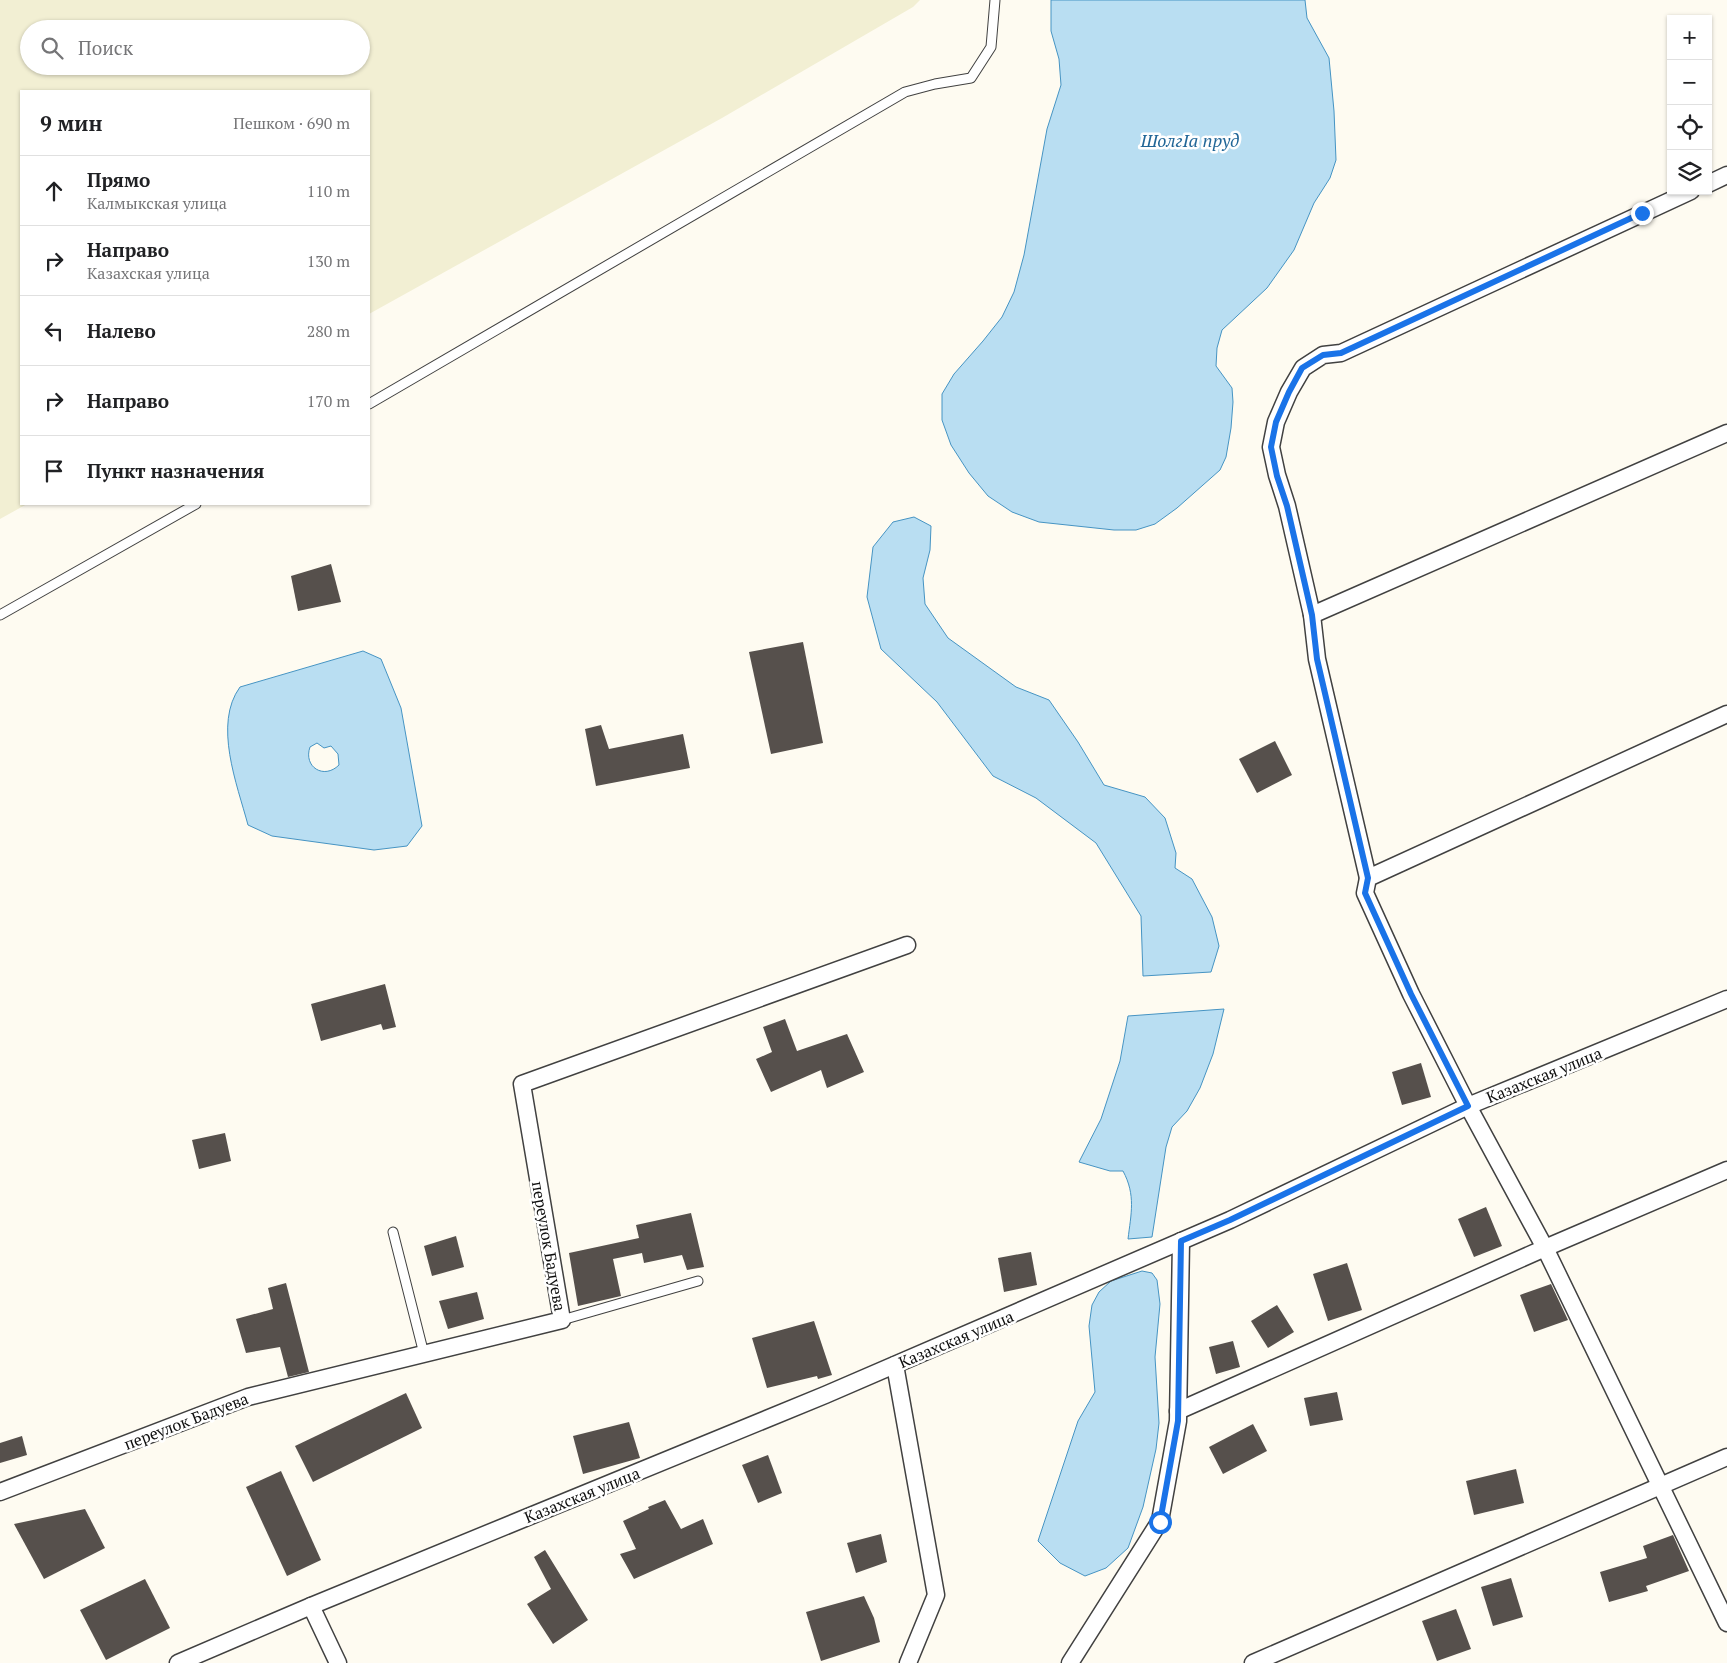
<!DOCTYPE html>
<html lang="ru">
<meta charset="utf-8">
<style>
body{margin:0;font-family:"PT Serif",serif;background:#f2f2f2;color:#202124}
.controls{position:absolute;right:15px;top:15px;display:grid;overflow:hidden;border-radius:0px;box-shadow:0 1px 4px #0004}
.controls button{width:45px;height:45px;display:grid;place-items:center;padding:0;border:0;border-bottom:1px solid #e0e0e0;background:#fff;color:#202124;font:25px sans-serif}
.stop{position:absolute;width:15px;height:15px;margin:-11px;border:4px solid #1a73e8;border-radius:50%;background:#fff}
.stop.end{background:#1a73e8;border-color:#fff;box-shadow:0 1px 5px #0008}
.list{margin:0;padding:0;list-style:none}
h2{display:flex;justify-content:space-between;align-items:center;height:65px;margin:0;padding:0 20px;font-size:21px}
h2 small{font-size:16px;font-weight:400;color:#757577}
.list li{display:grid;grid-template-columns:32px 1fr auto;gap:15px;align-items:center;box-sizing:border-box;height:70px;padding:0 20px;border-top:1px solid #e0e0e0}
.list b{display:block;font-size:19px;white-space:nowrap}
.list p{margin:0;font-size:16px;white-space:nowrap;color:#757577}
.list em{font-size:16px;font-style:normal;color:#757577}
.icon{flex:none;width:28px;height:28px;fill:none;stroke:currentColor;stroke-width:2;stroke-linecap:round;stroke-linejoin:round}
.map{position:relative;flex:none;width:1727px;height:1663px;overflow:hidden}
.search{position:absolute;background:#fff;box-shadow:0 1px 4px #0004;left:20px;top:20px;width:350px;height:55px;display:flex;align-items:center;gap:12px;box-sizing:border-box;padding:0 18px;border-radius:28px;color:#757577;font-size:19px}
.panel{position:absolute;background:#fff;box-shadow:0 1px 4px #0004;left:20px;top:90px;width:350px;height:415px;border-radius:0px}
.map>svg:first-child{display:block}
.farmland{fill:#f2efd3;fill-rule:evenodd}
.water{fill:#b9def2;stroke:#4694c3;fill-rule:evenodd}
.building{fill:#56504c}
.lines{fill:none;stroke-linecap:round;stroke-linejoin:round}
.service-casing{stroke:#414141;stroke-width:11}
.minor-casing{stroke:#414141;stroke-width:19}
.service{stroke:#fff;stroke-width:9}
.minor{stroke:#fff;stroke-width:16}
.route{stroke:#1a73e8;stroke-width:6}
.labels{text-anchor:middle;dominant-baseline:central;stroke-width:5;stroke-linejoin:round;paint-order:stroke}
.street-label{font-size:16px;fill:#0e0e0e;stroke:#fff}
.water-label{font-size:18px;font-style:italic;fill:#216697;stroke:#fff}
</style>
<div class="map">
<svg width="1727" height="1663" viewBox="0 0 1727 1663">
<rect width="100%" height="100%" fill="#fefbf1"/>
<path class="farmland" d="M0,0H920L913,7L722,118L369,314V91H21V504H27L0,519ZM29,29H361V66H29Z"/>
<g class="water">
<path d="M1051,0H1305L1307,18L1329,58L1334,111L1336,160L1330,178L1314,203L1294,250L1267,288L1222,330L1217,348L1216,366L1232,388L1233,402L1231,428L1226,457L1220,470L1177,508L1155,524L1136,530H1114L1039,522L1012,512L988,496L969,473L951,445L942,420V394L954,374L983,341L1002,317L1014,292L1024,255L1047,129L1061,85L1059,59L1051,31Z"/>
<path d="M914,517L931,526L930,550L923,578L925,604L948,638L1016,687L1049,700L1078,742L1104,785L1145,797L1165,818L1176,853L1175,868L1192,879L1212,917L1219,946L1211,972L1143,976L1141,916L1096,843L1036,798L993,776L937,702L881,649L867,597L873,547L893,522Z"/>
<path d="M363,651L381,659L401,708L422,826L407,846L374,850L272,836L248,825C237,784 213,724 240,687ZM317,743L324,748L331,746L338,754L339,765C324,780 303,767 310,747Z"/>
<path d="M1224,1009L1213,1054L1200,1088L1187,1111L1172,1127L1166,1147L1152,1237L1128,1239C1131,1214 1136,1195 1123,1171H1110L1079,1162L1101,1119L1120,1061L1128,1016Z"/>
<path d="M1142,1271L1152,1273L1157,1280L1160,1304L1155,1357L1159,1423L1156,1449L1143,1507L1128,1548L1106,1568L1085,1576L1060,1563L1038,1541L1078,1421L1095,1392L1089,1326L1092,1305L1099,1292L1111,1281Z"/>
</g>
<g class="building">
<path d="M331,564L341,602L298,611L291,576Z"/>
<path d="M803,642L823,743L771,754L749,652Z"/>
<path d="M601,725L609,749L683,734L690,768L596,786L585,729Z"/>
<path d="M1275,741L1292,775L1257,793L1239,759Z"/>
<path d="M385,984L396,1027L383,1030L381,1024L321,1041L311,1004Z"/>
<path d="M785,1019L797,1051L847,1034L864,1072L827,1088L821,1070L771,1092L756,1059L772,1052L763,1027Z"/>
<path d="M1421,1063L1431,1097L1402,1105L1392,1072Z"/>
<path d="M225,1133L231,1161L199,1169L192,1140Z"/>
<path d="M1486,1207L1502,1246L1474,1257L1458,1219Z"/>
<path d="M691,1213L704,1267L687,1270L682,1255L644,1263L642,1253L613,1259L621,1296L578,1306L569,1253L639,1238L636,1225Z"/>
<path d="M456,1236L464,1267L432,1276L424,1246Z"/>
<path d="M1031,1252L1037,1285L1004,1292L998,1258Z"/>
<path d="M1347,1263L1362,1310L1328,1321L1313,1274Z"/>
<path d="M286,1283L309,1372L288,1377L280,1347L246,1353L236,1319L273,1309L268,1288Z"/>
<path d="M1551,1284L1568,1320L1534,1332L1520,1295Z"/>
<path d="M477,1292L484,1319L448,1329L439,1301Z"/>
<path d="M1277,1305L1294,1332L1268,1348L1251,1321Z"/>
<path d="M814,1321L832,1375L818,1379L817,1376L767,1388L752,1338Z"/>
<path d="M1233,1341L1240,1367L1216,1374L1209,1347Z"/>
<path d="M1337,1392L1343,1420L1310,1426L1304,1398Z"/>
<path d="M406,1393L422,1428L313,1482L295,1446Z"/>
<path d="M629,1422L640,1458L583,1474L573,1436Z"/>
<path d="M1253,1424L1267,1451L1223,1474L1209,1447Z"/>
<path d="M22,1436L27,1455L0,1463V1443Z"/>
<path d="M768,1455L782,1493L758,1503L742,1465Z"/>
<path d="M1516,1469L1524,1503L1474,1515L1466,1481Z"/>
<path d="M281,1471L321,1560L287,1576L246,1487Z"/>
<path d="M665,1500L681,1529L703,1519L713,1544L634,1579L620,1554L636,1549L623,1521L649,1509L648,1507Z"/>
<path d="M85,1509L105,1548L44,1579L14,1524Z"/>
<path d="M881,1534L887,1562L856,1573L847,1543Z"/>
<path d="M1673,1535L1689,1571L1646,1586L1648,1591L1609,1602L1600,1572L1647,1558L1643,1546Z"/>
<path d="M545,1550L588,1620L553,1644L527,1604L551,1589L534,1557Z"/>
<path d="M1511,1578L1523,1617L1493,1626L1481,1587Z"/>
<path d="M145,1579L170,1628L106,1660L80,1610Z"/>
<path d="M864,1596L874,1618L880,1642L821,1661L806,1612Z"/>
<path d="M1456,1609L1471,1649L1437,1661L1422,1621Z"/>
</g>
<g class="lines">
<defs>
<g id="service">
<path d="M369,404L905,92L935,84L971,78L991,47L995,0"/>
<path d="M0,615L196,504"/>
<path d="M393,1232L424,1354"/>
<path d="M562,1320L698,1281"/>
</g>
<g id="minor">
<path d="M1708,184L1727,175"/>
<path d="M1312,615L1727,433"/>
<path d="M1727,714L1368,878L1365,893L1411,994L1468,1106L1545,1248L1727,1623"/>
<path d="M1368,878L1317,659L1312,615L1287,506L1277,475L1271,447L1276,422L1289,392L1303,368L1323,355L1341,353L1691,191"/>
<path d="M895,1365L936,1595L908,1663"/>
<path d="M1178,1411L1545,1248L1727,1170"/>
<path d="M0,1492L248,1397L562,1320L522,1084L907,945"/>
<path d="M311,1606L338,1663"/>
<path d="M178,1663L311,1606L825,1395L1230,1220L1468,1106L1727,999"/>
<path d="M1070,1663L1160,1521L1178,1421L1181,1241"/>
<path d="M1253,1663L1727,1457"/>
</g>
</defs>
<use href="#service" class="service-casing"/>
<use href="#minor" class="minor-casing"/>
<use href="#service" class="service"/>
<use href="#minor" class="minor"/>
</g>
<g class="lines">
<path class="route" d="M1160,1522L1178,1421L1181,1241L1230,1220L1468,1106L1411,994L1365,893L1368,878L1317,659L1312,615L1287,506L1277,476L1271,447L1276,422L1289,392L1302,368L1323,355L1341,353L1642,213"/>
</g>
<g class="labels">
<g class="street-label">
<text transform="translate(1544 1075) rotate(-22)">Казахская улица</text>
<text transform="translate(549 1246) rotate(80)">переулок Бадуева</text>
<text transform="translate(956 1339) rotate(-23)">Казахская улица</text>
<text transform="translate(186 1421) rotate(-21)">переулок Бадуева</text>
<text transform="translate(582 1495) rotate(-22)">Казахская улица</text>
</g>
<g class="water-label">
<text x="1190" y="140">ШолгIа пруд</text>
</g>
</g>
</svg>
<div class="controls">
<button>+</button>
<button>−</button>
<button><svg class="icon" aria-label="locate" viewBox="0 0 24 24"><circle cx="12" cy="12" r="6"/><path d="M12 2v4M12 18v4M2 12h4M18 12h4"/></svg></button>
<button><svg class="icon" aria-label="layers" viewBox="0 0 24 24"><path d="M12 4l9 5-9 5-9-5zM3 14l9 5 9-5"/></svg></button>
</div>
<div class="stop" style="left:1160px;top:1522px"></div>
<div class="stop end" style="left:1642px;top:213px"></div>
<div class="search"><svg class="icon" aria-label="search" viewBox="0 0 24 24"><circle cx="10" cy="10" r="6"/><path d="M15 15l6 6"/></svg>Поиск</div>
<section class="panel">
<h2>9 мин<small>Пешком · 690 m</small></h2>
<ul class="list">
<li><svg class="icon" aria-label="ahead" viewBox="0 0 24 24"><path d="M12 20V5M6 11l6-6 6 6"/></svg><div><b>Прямо</b><p>Калмыкская улица</p></div><em>110 m</em></li>
<li><svg class="icon" aria-label="right" viewBox="0 0 24 24"><path d="M7 20v-9h11M14 6l5 5-5 5"/></svg><div><b>Направо</b><p>Казахская улица</p></div><em>130 m</em></li>
<li><svg class="icon" aria-label="left" viewBox="0 0 24 24"><path d="M17 20v-9H6M10 6l-5 5 5 5"/></svg><div><b>Налево</b></div><em>280 m</em></li>
<li><svg class="icon" aria-label="right" viewBox="0 0 24 24"><path d="M7 20v-9h11M14 6l5 5-5 5"/></svg><div><b>Направо</b></div><em>170 m</em></li>
<li><svg class="icon" aria-label="arrive" viewBox="0 0 24 24"><path d="M6 21V4h12l-3 4 3 4H6"/></svg><div><b>Пункт назначения</b></div></li>
</ul>
</section>
</div>
